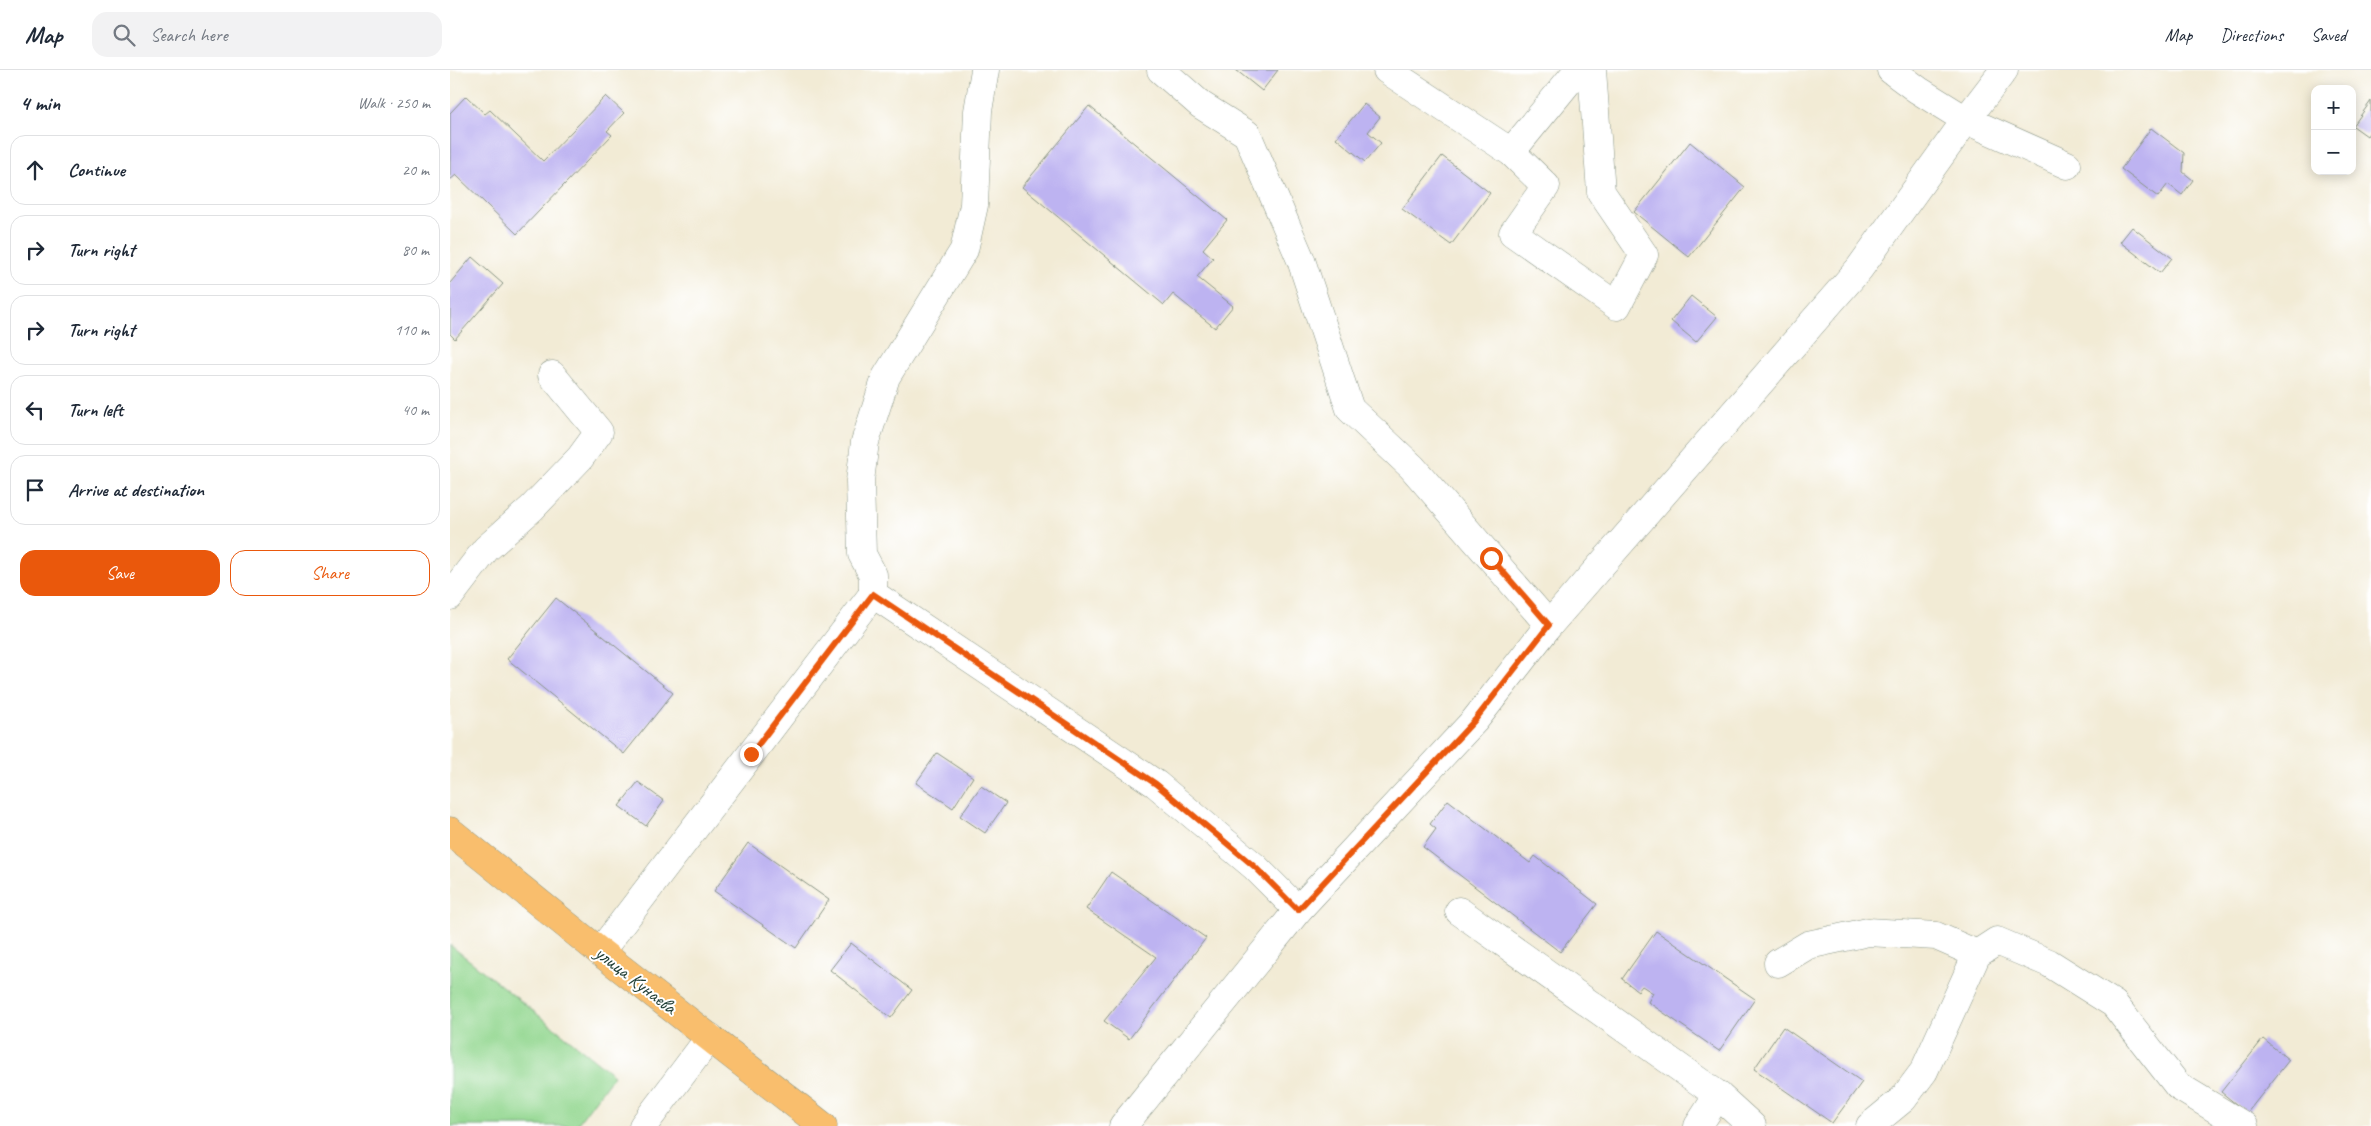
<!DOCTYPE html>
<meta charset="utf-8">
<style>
body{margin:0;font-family:Caveat,sans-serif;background:#f2f2f3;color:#1f2937}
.controls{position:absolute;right:15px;top:15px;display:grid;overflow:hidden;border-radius:10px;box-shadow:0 2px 12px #0003}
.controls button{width:45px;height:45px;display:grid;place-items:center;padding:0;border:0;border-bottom:1px solid #e0e1e3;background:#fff;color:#1f2937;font:25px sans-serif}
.stop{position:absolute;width:15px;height:15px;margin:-11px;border:4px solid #ea580c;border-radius:50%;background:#fff}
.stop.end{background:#ea580c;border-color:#fff;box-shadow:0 1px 5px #0008}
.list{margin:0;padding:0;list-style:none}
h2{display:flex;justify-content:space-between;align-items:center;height:65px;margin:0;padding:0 20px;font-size:21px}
h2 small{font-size:16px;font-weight:400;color:#747a83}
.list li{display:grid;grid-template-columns:32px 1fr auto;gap:15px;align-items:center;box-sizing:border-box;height:70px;margin:0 10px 10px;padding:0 10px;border:1px solid #e0e1e3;border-radius:15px}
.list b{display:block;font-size:19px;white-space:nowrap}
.list em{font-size:16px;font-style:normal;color:#747a83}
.actions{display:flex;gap:10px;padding:15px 20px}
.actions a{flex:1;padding:11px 0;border:1px solid #ea580c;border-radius:15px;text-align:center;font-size:18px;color:#ea580c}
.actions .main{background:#ea580c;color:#fff}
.icon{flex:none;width:28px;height:28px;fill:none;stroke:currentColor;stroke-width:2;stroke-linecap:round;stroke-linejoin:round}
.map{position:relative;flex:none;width:1921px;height:1056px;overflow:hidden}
header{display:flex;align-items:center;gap:30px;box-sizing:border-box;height:70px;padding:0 25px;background:#fff;border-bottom:1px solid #e0e1e3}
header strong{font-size:24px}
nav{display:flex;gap:28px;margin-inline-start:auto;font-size:18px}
.search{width:350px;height:45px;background:#f2f2f3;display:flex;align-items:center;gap:12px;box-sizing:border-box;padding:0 18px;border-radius:15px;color:#747a83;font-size:19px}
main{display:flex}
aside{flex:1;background:#fff}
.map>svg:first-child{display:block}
.green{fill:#93d790;stroke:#598a62}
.building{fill:#bdb3f1}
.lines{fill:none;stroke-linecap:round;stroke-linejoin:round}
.minor-casing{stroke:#889484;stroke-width:29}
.major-casing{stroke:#889484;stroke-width:29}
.minor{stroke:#fff;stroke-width:28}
.major{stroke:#f9be6d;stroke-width:28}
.route{stroke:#ea580c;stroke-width:6}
.labels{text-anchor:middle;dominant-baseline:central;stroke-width:4;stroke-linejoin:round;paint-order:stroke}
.street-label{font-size:20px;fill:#1f3d34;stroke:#fff}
</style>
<header>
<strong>Map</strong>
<div class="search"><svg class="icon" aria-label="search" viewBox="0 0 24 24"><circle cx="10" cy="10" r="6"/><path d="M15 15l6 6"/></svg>Search here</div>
<nav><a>Map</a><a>Directions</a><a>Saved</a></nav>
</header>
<main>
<aside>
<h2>4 min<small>Walk · 250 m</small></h2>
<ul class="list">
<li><svg class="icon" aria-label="ahead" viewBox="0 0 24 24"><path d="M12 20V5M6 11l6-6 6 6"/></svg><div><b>Continue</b></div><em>20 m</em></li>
<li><svg class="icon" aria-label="right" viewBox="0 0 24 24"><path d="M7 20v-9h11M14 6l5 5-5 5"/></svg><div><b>Turn right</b></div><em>80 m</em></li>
<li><svg class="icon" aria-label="right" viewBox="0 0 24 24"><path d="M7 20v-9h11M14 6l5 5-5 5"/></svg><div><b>Turn right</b></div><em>110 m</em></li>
<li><svg class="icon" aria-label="left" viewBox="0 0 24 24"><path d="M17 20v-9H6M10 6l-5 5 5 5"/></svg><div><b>Turn left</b></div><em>40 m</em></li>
<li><svg class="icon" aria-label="arrive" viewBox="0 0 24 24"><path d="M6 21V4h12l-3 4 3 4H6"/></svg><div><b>Arrive at destination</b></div></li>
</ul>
<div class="actions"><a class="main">Save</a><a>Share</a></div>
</aside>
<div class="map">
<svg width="1921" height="1056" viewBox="0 0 1921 1056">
<rect width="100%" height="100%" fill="#fff"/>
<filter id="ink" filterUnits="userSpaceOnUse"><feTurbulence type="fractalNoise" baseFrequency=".02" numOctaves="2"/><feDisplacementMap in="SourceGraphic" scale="10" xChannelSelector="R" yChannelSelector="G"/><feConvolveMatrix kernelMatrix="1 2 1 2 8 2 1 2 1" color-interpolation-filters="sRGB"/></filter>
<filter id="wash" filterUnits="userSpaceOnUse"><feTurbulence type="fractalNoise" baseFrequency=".0096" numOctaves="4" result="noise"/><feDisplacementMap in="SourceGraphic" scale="20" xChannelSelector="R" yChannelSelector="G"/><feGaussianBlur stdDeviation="1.12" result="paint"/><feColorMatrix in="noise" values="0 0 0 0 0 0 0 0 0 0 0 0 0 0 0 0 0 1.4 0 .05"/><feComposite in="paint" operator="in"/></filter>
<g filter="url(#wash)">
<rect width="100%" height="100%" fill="#f2ebd5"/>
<path class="green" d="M0,875L164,1005L126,1056H0Z"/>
<g id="blocks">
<g class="building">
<path d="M786,0H828L812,21Z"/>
<path d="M16,26L35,44L40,40L93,91L156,26L174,43L157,61L162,65L67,164L6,105L0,110V43Z"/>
<path d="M1921,31V60L1917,66L1903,56Z"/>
<path d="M914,34L930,47L918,62L931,73L915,92L886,68Z"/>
<path d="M639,36L777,150L753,179L763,188L747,207L783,236L765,258L723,224L714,235L572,117Z"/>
<path d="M1701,58L1734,83L1733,102L1743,110L1732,125L1718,114L1708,127L1671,99Z"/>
<path d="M1240,72L1295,117L1239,187L1184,142Z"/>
<path d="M992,86L1040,123L1001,175L952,139Z"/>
<path d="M1682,157L1722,188L1710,203L1670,172Z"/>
<path d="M22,187L53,214L5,269L0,264V213Z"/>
<path d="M1241,226L1267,247L1246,272L1221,251Z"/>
<path d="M106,528L223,623L174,684L57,589Z"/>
<path d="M487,683L523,707L503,738L466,713Z"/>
<path d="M188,712L214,731L196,756L169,736Z"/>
<path d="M531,716L556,733L535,763L510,746Z"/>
<path d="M998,730L1080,793L1085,786L1147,834L1110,882L973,777L986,759L980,754Z"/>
<path d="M298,773L379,830L346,878L264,821Z"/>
<path d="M661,802L756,868L679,969L654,951L706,887L636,839Z"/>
<path d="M1206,861L1305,929L1269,981L1198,932L1203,923L1192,916L1188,921L1172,909Z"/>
<path d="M401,873L462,920L441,948L380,900Z"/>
<path d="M1333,957L1412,1012L1382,1053L1304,999Z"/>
<path d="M1813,969L1839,990L1797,1043L1771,1022Z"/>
</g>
</g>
</g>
<g filter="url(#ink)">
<use href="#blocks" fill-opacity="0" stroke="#889484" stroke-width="1"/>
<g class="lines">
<defs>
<g id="minor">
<path d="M535,0L528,41L524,135L514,180L436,307L415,372L410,411L412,484L423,505V524L706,714L805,797L848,840"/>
<path d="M711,0L751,35L797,64L851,190L900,339L962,397L1099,555"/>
<path d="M937,0L1061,82L1128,0"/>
<path d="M1441,0L1468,20L1516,50L1617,95"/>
<path d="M1061,82L1096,116L1063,163L1167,236L1194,185L1151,122L1142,0"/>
<path d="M0,526L36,479L82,438L130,388L149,362L102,305"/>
<path d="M1009,841L1268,1025L1248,1056"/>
<path d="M150,882L423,524"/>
<path d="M1328,893L1358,875L1418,862L1486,866L1527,884"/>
<path d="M1268,1025L1302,1056"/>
<path d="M193,1056L260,967"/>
<path d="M673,1056L848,840L1025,650L1099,555L1409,199L1516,50L1554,0"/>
<path d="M1420,1056L1453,1029L1474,1001L1527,884L1547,871L1599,893L1664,934L1728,1016L1794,1056"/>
</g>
<path id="major" d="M0,761L150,882L373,1056"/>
</defs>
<use href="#minor" class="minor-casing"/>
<use href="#major" class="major-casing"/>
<use href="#minor" class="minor"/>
<use href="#major" class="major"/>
</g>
</g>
<g class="lines" filter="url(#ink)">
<path class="route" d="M301,684L423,524L706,714L805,797L848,840L1025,650L1099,555L1041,488"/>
</g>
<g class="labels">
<g class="street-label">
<text transform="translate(186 910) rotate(38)">улица Кунаева</text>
</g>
</g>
</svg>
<div class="controls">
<button>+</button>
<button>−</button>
</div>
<div class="stop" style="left:1041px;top:488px"></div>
<div class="stop end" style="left:301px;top:684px"></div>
</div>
</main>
